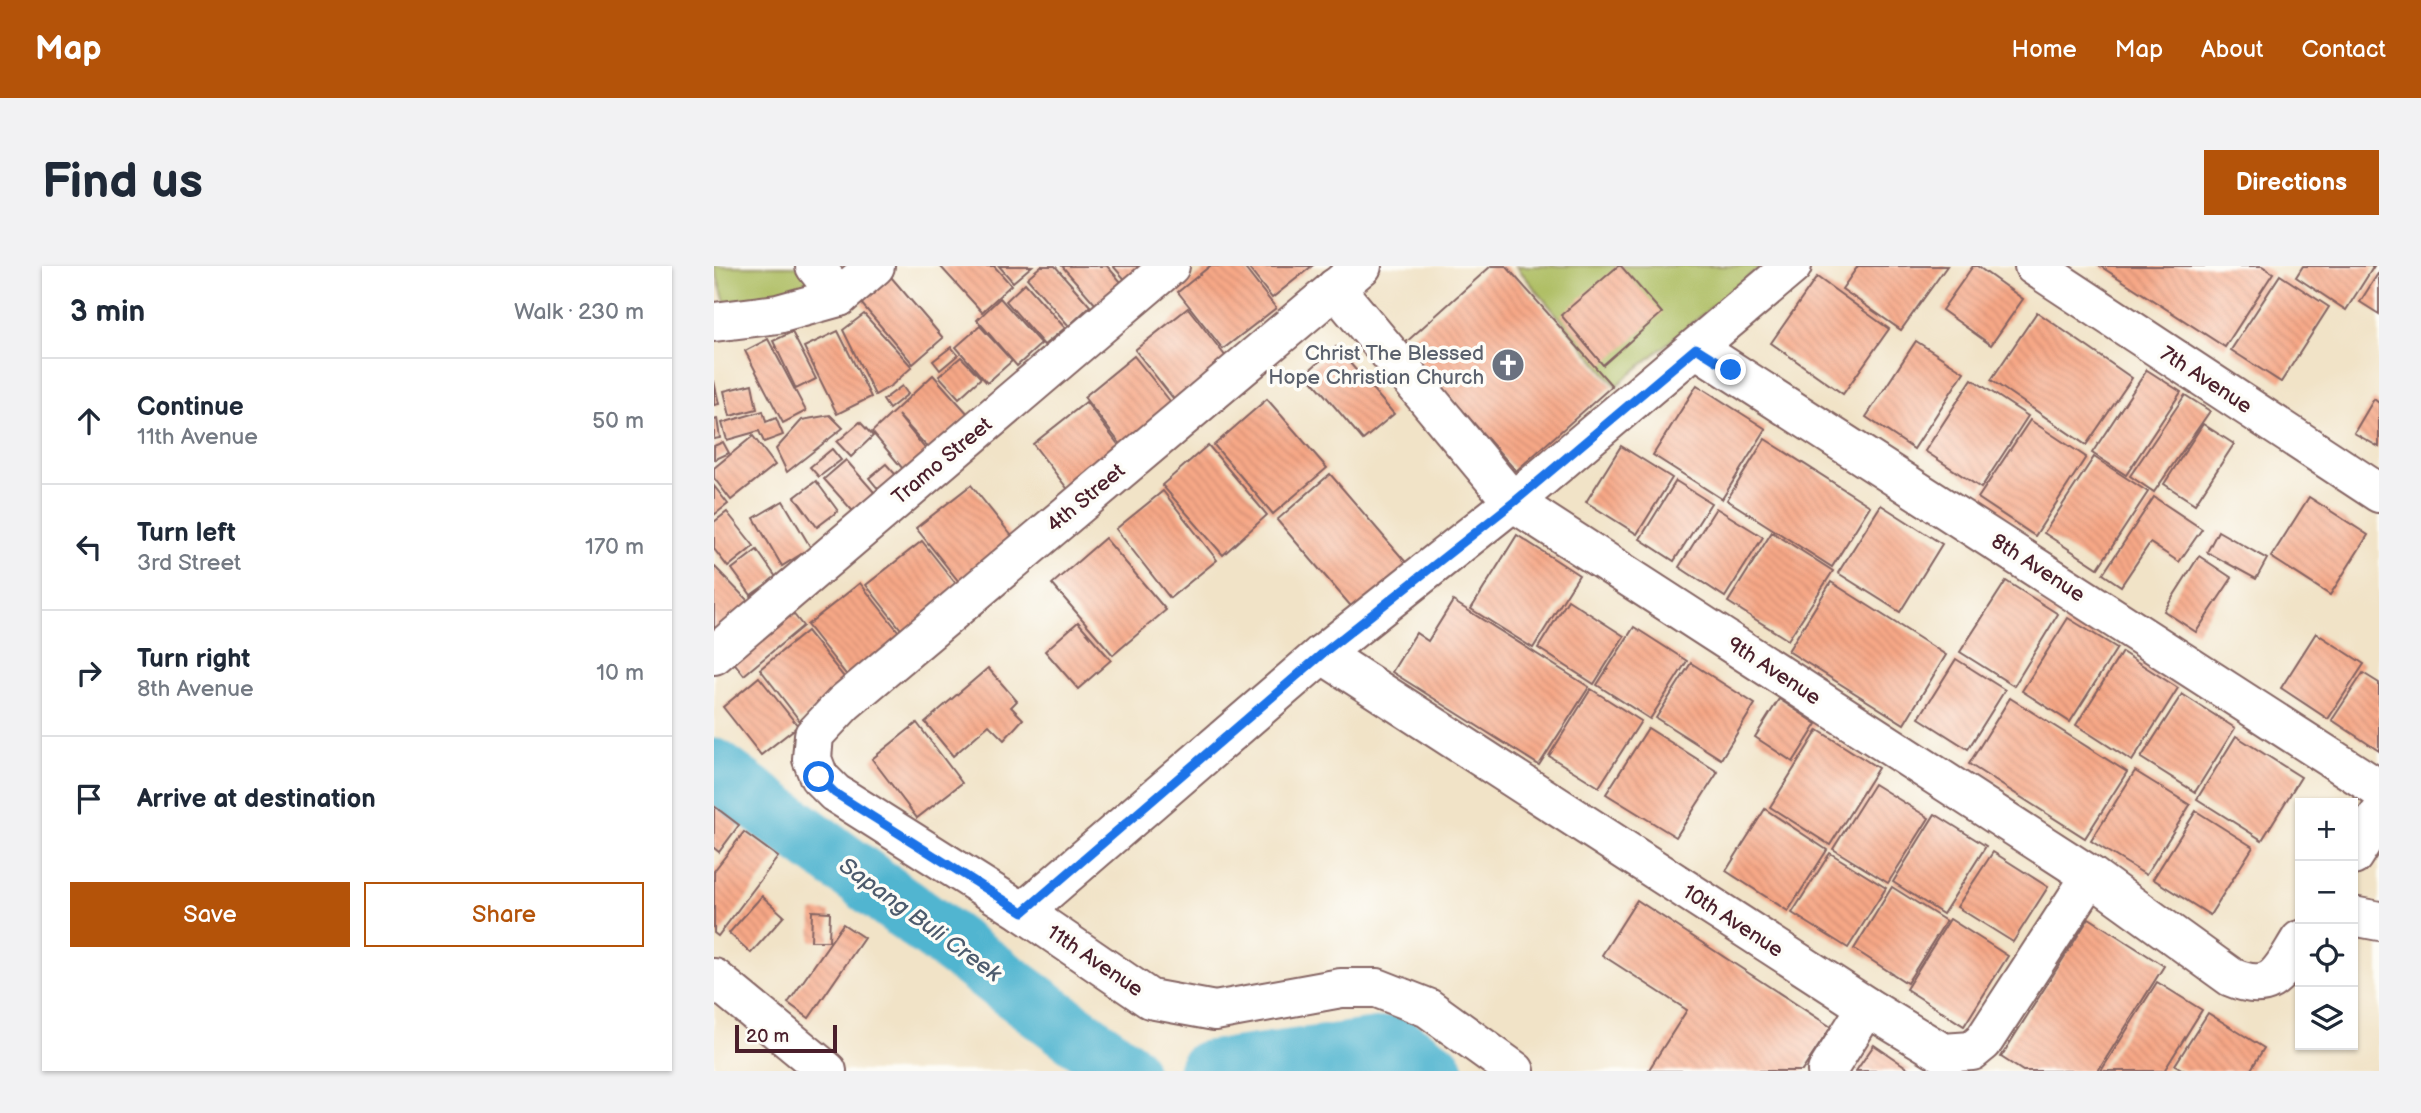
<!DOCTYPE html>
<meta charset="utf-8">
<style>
body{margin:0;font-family:"Balsamiq Sans",sans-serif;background:#f2f2f3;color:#1f2937}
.controls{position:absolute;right:21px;bottom:21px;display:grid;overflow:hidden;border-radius:0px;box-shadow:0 2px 5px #0004}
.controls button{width:63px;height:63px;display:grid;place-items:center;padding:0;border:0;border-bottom:2px solid #e0e1e3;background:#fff;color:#1f2937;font:35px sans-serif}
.scale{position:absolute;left:21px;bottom:18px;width:102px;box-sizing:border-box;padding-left:7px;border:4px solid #4a1f2b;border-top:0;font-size:19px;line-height:24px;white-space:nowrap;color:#4a1f2b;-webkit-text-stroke:5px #fdfcf7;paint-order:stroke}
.stop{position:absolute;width:21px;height:21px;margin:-16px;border:5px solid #1a73e8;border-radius:50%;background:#fff}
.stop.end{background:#1a73e8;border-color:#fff;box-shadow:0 2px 7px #0008}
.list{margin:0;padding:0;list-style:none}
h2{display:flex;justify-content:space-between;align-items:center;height:91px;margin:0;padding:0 28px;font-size:30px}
h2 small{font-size:23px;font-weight:400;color:#747a83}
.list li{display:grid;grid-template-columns:46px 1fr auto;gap:21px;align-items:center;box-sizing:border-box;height:126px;padding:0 28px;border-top:2px solid #e0e1e3}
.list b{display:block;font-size:26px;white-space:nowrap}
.list p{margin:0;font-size:23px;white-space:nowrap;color:#747a83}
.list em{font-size:23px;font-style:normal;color:#747a83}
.actions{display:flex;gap:14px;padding:21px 28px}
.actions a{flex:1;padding:16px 0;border:2px solid #b45309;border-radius:0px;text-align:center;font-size:24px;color:#b45309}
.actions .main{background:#b45309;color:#fff}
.icon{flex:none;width:38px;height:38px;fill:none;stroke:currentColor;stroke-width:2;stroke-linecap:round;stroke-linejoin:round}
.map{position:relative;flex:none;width:1665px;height:805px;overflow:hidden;border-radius:0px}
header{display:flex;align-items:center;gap:42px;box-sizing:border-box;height:98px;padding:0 35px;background:#b45309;color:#fff}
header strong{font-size:33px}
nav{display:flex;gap:38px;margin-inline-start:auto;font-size:24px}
.intro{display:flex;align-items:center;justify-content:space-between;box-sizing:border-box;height:168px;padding:0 42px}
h1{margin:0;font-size:49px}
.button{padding:18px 32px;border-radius:0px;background:#b45309;color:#fff;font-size:24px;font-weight:700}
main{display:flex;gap:42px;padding:0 42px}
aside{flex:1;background:#fff;border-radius:0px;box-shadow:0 2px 5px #0004}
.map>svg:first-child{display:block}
.park{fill:#acbc5f;stroke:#7b6e45;stroke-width:2}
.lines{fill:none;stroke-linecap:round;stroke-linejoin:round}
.river{stroke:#51b5d0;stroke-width:61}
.building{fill:url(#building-back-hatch)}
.minor-casing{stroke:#846462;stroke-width:42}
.minor{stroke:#fff;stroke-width:38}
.route{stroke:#1a73e8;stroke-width:9}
.labels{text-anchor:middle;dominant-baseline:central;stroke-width:7;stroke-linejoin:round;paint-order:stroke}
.worship-label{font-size:21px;fill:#5b616d;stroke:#fdfcf7;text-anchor:end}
.street-label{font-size:21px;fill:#4a1f2b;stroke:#fdfcf7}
.water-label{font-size:23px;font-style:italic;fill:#4d5b6d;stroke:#fdfcf7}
</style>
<header>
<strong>Map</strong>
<nav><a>Home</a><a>Map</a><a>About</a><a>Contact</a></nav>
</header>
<div class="intro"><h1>Find us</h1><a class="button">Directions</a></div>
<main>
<aside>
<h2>3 min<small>Walk · 230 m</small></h2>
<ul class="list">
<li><svg class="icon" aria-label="ahead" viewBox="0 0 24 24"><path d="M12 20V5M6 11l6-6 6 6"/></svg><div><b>Continue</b><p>11th Avenue</p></div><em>50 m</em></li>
<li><svg class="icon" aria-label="left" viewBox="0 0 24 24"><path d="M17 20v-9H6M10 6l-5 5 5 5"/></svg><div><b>Turn left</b><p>3rd Street</p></div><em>170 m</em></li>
<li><svg class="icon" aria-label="right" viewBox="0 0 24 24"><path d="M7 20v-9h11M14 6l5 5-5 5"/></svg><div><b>Turn right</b><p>8th Avenue</p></div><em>10 m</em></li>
<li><svg class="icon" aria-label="arrive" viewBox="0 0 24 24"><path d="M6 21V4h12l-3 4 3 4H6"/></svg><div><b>Arrive at destination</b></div></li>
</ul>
<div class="actions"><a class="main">Save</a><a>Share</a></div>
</aside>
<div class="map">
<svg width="1665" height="805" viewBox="0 0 1665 805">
<defs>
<pattern id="building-back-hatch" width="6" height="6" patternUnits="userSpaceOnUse" patternTransform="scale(1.75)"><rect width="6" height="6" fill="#f6a786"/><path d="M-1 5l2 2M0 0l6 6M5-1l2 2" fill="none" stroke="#d48f74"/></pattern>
</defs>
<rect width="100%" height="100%" fill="#fdfcf7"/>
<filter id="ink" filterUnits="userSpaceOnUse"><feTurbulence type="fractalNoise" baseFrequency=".0143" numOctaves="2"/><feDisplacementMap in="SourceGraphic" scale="14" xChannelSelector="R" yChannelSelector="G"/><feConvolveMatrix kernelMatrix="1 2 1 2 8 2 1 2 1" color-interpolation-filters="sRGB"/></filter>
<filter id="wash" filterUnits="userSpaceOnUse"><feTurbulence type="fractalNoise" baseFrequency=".00686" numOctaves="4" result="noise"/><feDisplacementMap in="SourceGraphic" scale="28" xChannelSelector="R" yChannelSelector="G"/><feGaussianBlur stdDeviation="1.57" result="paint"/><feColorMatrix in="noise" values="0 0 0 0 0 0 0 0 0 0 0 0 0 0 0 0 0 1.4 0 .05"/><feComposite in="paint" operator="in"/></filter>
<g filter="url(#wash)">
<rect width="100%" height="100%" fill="#f1e3c7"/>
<g class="park">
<path d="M0,0H84L106,28L13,43Z"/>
<path d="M802,0H1047L902,120Z"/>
</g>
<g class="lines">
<g class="river">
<path d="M0,503L412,805"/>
<path d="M494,805L682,780L720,805"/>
</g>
</g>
<g id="blocks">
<g class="building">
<path d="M226,0H280L297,19L268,46Z"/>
<path d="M285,0H318L299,16Z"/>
<path d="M327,0H341L376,40L355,60L313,12Z"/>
<path d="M348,0H393L407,16L382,39Z"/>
<path d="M399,0H433L414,17Z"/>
<path d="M496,0H529L562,42L509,83L464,26Z"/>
<path d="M533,0H598L558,32Z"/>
<path d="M777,0H792L898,120L802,205L690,78Z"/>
<path d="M904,0H907L948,47L889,99L847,49Z"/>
<path d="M1144,0H1233L1187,64L1128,23Z"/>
<path d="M1259,0H1263L1309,33L1277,79L1228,44Z"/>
<path d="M1386,0H1548L1559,7L1511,81Z"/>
<path d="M1589,0H1660L1632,44L1582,11Z"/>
<path d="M1665,6V48L1646,36Z"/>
<path d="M1566,9L1615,41L1567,116L1517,84Z"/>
<path d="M177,11L229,72L199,98L147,37Z"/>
<path d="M1103,11L1175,63L1129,128L1057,77Z"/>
<path d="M311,17L351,62L330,79L292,35Z"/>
<path d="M286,32L327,78L303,100L263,54Z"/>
<path d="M474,42L516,96L463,137L421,84Z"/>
<path d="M1323,46L1418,112L1372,179L1277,114Z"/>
<path d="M150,48L198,101L178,119L161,129L129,64Z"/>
<path d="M266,60L298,95L273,117L242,81Z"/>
<path d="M124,65L157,131L123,148L90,81Z"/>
<path d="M78,66L102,113L82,123L59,75Z"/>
<path d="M54,73L92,145L69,157L31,85Z"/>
<path d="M1202,75L1250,106L1200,183L1152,151Z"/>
<path d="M237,81L244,89L226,104L219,95Z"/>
<path d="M622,81L680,148L649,174L592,107Z"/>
<path d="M420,90L460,140L408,180L370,131Z"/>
<path d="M247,91L267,112L245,132L225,110Z"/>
<path d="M1433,104L1467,126L1412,209L1378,187Z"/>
<path d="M219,109L255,149L216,184L184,149L217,190L194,209L158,166Z"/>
<path d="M1258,113L1314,150L1267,222L1211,185Z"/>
<path d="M0,115L5,138L0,139Z"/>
<path d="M38,118L43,143L16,150L10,125Z"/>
<path d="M983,119L1052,163L1008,233L939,189Z"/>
<path d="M188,120L194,128L175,143L169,134Z"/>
<path d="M1471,129L1496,145L1440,226L1416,210Z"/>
<path d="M553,133L613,202L559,248L500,179Z"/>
<path d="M1660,133L1665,137V181L1640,167Z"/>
<path d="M372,136L409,185L356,226L319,178Z"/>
<path d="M49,145L52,156L62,152L69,169L50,176L45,165L13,174L8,157Z"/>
<path d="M116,149L129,162L73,206L62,183L88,154Z"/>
<path d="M3,153L6,172L0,173V154Z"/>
<path d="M1316,154L1372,191L1321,270L1264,232Z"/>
<path d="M146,156L159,170L137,191L123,176Z"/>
<path d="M1489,158L1520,178L1481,238L1450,218Z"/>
<path d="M39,170L61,199L17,234L0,212V202Z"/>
<path d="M1051,173L1156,240L1118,301L1013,234Z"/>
<path d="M9,176L15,187L0,194V180Z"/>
<path d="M494,179L553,249L509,289L448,219Z"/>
<path d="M907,180L958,212L923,268L872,236Z"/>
<path d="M118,183L127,194L105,211L96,201Z"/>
<path d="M1380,191L1434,226L1384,302L1330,267Z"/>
<path d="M132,194L166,233L145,252L110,213Z"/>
<path d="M172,198L191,219L174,235L155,212Z"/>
<path d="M616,208L695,300L642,346L563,254Z"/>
<path d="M102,215L124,245L103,261L81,231Z"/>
<path d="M962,215L997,237L960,295L926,273Z"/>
<path d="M257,219L301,274L246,317L202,262Z"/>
<path d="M0,220L14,238L0,249Z"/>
<path d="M449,225L503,294L456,332L402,263Z"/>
<path d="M1440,231L1488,263L1465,296L1436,277L1407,320L1389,308Z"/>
<path d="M1595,231L1654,269L1616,329L1557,291Z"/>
<path d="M69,235L97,282L68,300L40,252Z"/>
<path d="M1167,239L1228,278L1186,346L1124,307Z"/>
<path d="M1002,242L1049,271L1011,331L965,301Z"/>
<path d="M13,246L40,280L14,301L0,283V256Z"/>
<path d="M1504,265L1553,293L1542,313L1493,286Z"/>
<path d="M1058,266L1119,305L1074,374L1014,336Z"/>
<path d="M803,269L865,309L819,382L757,343Z"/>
<path d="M391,272L452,344L399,389L338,318Z"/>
<path d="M208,275L250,328L194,372L152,319Z"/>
<path d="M43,284L62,311L37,329L18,303Z"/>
<path d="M1485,290L1518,312L1482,366L1450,345Z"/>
<path d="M0,300L38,339L0,373Z"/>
<path d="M1292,315L1344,348L1300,420L1246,386Z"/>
<path d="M1117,316L1232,389L1190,458L1074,385Z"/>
<path d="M146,317L192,375L139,417L93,359Z"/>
<path d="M854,334L910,370L880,418L824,382Z"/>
<path d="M739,335L875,421L825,499L678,406L702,367L714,375Z"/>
<path d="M74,341L89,360L30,409L15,390Z"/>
<path d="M1354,352L1403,382L1356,456L1308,425Z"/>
<path d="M364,356L397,394L364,423L331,385Z"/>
<path d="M920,361L973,395L936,453L883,419Z"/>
<path d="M93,365L134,416L86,455L46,403Z"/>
<path d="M1602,367L1650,398L1614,453L1567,422Z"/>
<path d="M1408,386L1464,422L1418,495L1362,459Z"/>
<path d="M1242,393L1291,424L1254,483L1205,452Z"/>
<path d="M977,397L1041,438L1007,493L942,452Z"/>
<path d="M274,402L303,435L297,441L309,453L290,474L275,459L239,490L211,456Z"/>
<path d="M1649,407L1665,417V485L1618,454Z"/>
<path d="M45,411L84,460L47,489L9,441Z"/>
<path d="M877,423L927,455L885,521L835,490Z"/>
<path d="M1468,428L1521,462L1481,526L1427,492Z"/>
<path d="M1296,432L1413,506L1371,572L1255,498Z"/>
<path d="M1065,433L1103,458L1079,496L1041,471Z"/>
<path d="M203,457L248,517L203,552L158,493Z"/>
<path d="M934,462L1004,506L962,571L892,528Z"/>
<path d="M1104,464L1164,502L1116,579L1056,541Z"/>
<path d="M1522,470L1587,511L1548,574L1483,533Z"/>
<path d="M1421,505L1476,539L1432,609L1377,575Z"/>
<path d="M1160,518L1215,552L1174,617L1119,583Z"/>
<path d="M0,540L25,559L5,586L0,582Z"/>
<path d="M1051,543L1113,584L1074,645L1012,605Z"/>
<path d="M1482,545L1539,581L1496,649L1439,613Z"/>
<path d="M1221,548L1272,580L1229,648L1179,616Z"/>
<path d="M30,566L64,591L4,670L0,667V605Z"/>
<path d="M1279,586L1334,621L1299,676L1243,641Z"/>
<path d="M1116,587L1172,622L1134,682L1078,647Z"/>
<path d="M1178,621L1232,655L1193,717L1140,683Z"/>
<path d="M48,630L70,650L37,687L15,667Z"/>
<path d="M923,634L1117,761L1088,805H934L973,744L888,689Z"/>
<path d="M98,645L116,646L115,675H97Z"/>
<path d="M1375,652L1450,700L1384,805H1309L1287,791Z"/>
<path d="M1236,653L1294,690L1250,760L1192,723Z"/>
<path d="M129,658L150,672L95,752L74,737Z"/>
<path d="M1443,716L1488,744L1450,805H1387Z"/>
<path d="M1494,747L1550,782L1536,805H1471L1461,799Z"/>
<path d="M1160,779L1198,805H1142Z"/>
</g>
</g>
</g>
<g filter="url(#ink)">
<use href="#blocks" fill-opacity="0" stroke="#846462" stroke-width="2"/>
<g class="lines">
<defs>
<g id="minor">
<path d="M101,0L125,31"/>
<path d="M648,0L130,437L100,469L98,493L105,511L121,527L309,646L436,733L501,745L627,722H663L714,742L801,805"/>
<path d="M1320,0L1665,227"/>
<path d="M621,22L799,236L1377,610L1517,711C1559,729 1566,706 1586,674"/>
<path d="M0,56L64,48L125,31L161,0"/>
<path d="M982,82L1665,523"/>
<path d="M608,388L1153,741L1229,787L1258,785L1269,776L1377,610"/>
<path d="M0,389L456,0"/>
<path d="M1639,590L1665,549"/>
<path d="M309,646L608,388L799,236L1078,0"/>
<path d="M1639,650L1665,655"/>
<path d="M0,712L113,805"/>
<path d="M1113,805L1153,741"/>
</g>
</defs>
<use href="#minor" class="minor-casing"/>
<use href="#minor" class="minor"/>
</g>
</g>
<g class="lines" filter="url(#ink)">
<path class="route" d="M105,511L121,527L309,646L608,388L800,236L982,82L1017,104"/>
</g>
<defs>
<symbol id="church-disc" viewBox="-11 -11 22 22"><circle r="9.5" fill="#6b7280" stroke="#fdfcf7"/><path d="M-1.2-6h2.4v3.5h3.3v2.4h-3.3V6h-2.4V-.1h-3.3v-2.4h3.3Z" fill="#fff"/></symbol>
</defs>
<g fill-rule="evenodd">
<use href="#church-disc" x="775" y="80" width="38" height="38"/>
</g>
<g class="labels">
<g class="worship-label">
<text x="770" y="87">Christ The Blessed<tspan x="770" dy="24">Hope Christian Church</tspan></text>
</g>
<g class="street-label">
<text transform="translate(1492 114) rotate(33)">7th Avenue</text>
<text transform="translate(228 195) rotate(-40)">Tramo Street</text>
<text transform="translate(372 232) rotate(-40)">4th Street</text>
<text transform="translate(1324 302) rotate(33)">8th Avenue</text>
<text transform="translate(1060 405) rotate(33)">9th Avenue</text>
<text transform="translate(1019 655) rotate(33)">10th Avenue</text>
<text transform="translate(381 695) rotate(34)">11th Avenue</text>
</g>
<g class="water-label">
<text transform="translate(206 654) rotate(36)">Sapang Buli Creek</text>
</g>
</g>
</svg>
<div class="controls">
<button>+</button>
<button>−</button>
<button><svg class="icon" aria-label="locate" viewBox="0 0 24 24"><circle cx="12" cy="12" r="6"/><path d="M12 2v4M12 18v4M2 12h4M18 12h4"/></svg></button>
<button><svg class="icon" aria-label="layers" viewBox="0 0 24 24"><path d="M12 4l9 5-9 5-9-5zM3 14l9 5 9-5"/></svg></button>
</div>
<div class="scale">20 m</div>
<div class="stop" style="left:105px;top:511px"></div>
<div class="stop end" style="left:1017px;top:104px"></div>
</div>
</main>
